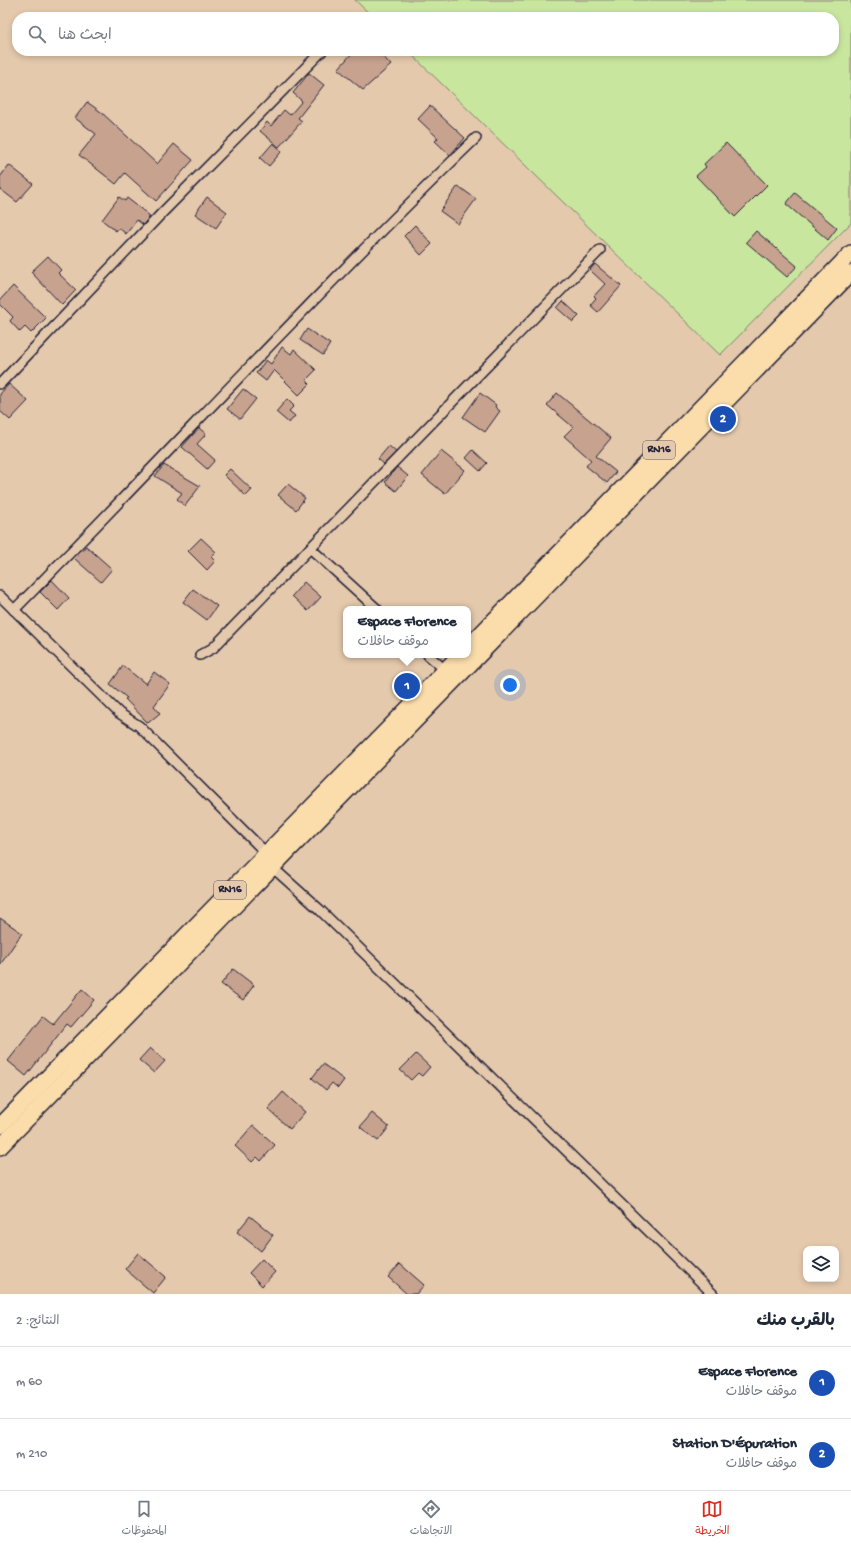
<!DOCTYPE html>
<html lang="ar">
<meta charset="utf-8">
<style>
body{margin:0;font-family:"Gochi Hand","Playpen Sans Arabic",sans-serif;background:#f2f2f3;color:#1f2937;direction:rtl}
.controls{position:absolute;right:12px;bottom:12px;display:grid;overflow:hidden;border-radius:8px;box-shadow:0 2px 6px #0003}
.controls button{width:36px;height:36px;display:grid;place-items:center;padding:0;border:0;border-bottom:1px solid #e0e1e3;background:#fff;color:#1f2937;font:20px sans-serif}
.you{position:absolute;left:510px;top:685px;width:14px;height:14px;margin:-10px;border:3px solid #fff;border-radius:50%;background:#1a73e8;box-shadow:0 0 0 6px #1a73e833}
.badge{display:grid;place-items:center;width:26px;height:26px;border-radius:50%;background:#d93025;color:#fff;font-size:13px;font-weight:700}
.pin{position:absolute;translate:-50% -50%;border:2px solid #fff;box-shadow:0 1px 4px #0006}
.popup{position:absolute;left:343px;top:606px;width:128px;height:52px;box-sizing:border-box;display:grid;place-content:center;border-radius:8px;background:#fff;filter:drop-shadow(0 1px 3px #0005);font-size:13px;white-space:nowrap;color:#747a83}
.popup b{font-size:15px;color:#1f2937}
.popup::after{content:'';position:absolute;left:50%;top:100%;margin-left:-8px;border:8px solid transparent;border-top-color:#fff}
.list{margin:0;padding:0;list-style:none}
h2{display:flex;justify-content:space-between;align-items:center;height:52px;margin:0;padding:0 16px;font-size:17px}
h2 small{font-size:13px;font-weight:400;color:#747a83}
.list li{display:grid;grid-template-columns:26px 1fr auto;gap:12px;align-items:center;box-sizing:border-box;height:72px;padding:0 16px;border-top:1px solid #e0e1e3}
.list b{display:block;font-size:15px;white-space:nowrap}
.list p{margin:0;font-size:13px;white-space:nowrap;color:#747a83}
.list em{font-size:13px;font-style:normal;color:#747a83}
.icon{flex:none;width:22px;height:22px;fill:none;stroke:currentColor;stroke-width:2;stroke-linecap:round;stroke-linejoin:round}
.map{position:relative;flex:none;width:851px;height:1294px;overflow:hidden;direction:ltr}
.search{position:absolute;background:#fff;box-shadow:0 2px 6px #0003;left:12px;right:12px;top:12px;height:44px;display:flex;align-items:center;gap:10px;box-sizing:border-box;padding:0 14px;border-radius:16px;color:#747a83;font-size:15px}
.sheet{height:196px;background:#fff}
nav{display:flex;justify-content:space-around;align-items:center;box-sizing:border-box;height:56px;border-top:1px solid #e0e1e3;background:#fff;font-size:11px;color:#747a83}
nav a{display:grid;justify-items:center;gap:2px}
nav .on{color:#d93025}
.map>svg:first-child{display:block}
.green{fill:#c9e69e;stroke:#76846c}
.building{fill:#c7a28f;stroke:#22223b}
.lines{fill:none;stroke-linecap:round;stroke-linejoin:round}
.minor-casing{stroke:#22223b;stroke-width:12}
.trunk-casing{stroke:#22223b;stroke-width:18}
.minor{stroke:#e5c9ac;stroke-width:9}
.trunk{stroke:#fbddab;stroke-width:15}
.labels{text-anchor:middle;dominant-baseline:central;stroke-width:3;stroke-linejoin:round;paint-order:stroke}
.shield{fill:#e5c9ac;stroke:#5c545d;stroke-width:1}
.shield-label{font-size:11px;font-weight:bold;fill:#22223b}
</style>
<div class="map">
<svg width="851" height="1294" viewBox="0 0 851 1294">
<rect width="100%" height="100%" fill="#e5c9ac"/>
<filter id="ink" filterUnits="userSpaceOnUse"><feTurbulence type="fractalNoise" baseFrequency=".025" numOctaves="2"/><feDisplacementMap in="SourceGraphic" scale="8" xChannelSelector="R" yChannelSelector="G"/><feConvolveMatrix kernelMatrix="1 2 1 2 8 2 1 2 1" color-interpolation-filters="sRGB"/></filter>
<g filter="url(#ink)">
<path class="green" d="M355,0H851V223L720,355L408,51H834V17H373Z"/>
<g class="building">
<path d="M354,51H378L391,65L363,90L338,69Z"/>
<path d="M309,73L324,85L298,118L302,121L279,147L260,131L267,122L271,126L284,110L290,115L302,101L293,93Z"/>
<path d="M87,102L101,112L157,164L174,144L193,160L156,201L125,173L116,184L79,155L96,134L75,118Z"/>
<path d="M430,106L465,138L450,155L435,141L438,138L418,119Z"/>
<path d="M273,143L282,151L269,166L260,158Z"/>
<path d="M726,143L767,185L735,217L696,176L706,167L704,164Z"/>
<path d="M9,165L33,184L17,202L0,189V177Z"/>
<path d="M458,186L476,199L458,224L440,211Z"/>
<path d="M795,193L837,228L828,240L786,204Z"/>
<path d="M119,197L125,201L127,198L150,216L143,225L137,220L126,234L119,228L116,231L102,220Z"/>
<path d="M207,197L227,212L216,228L195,214Z"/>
<path d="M415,225L432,244L421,255L404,236Z"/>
<path d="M756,231L797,266L787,277L746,242Z"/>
<path d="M48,256L61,270L58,273L76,290L62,305L31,272Z"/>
<path d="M595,264L621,286L598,312L590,305L596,298L594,296L605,284L590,270Z"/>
<path d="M13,286L46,318L31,333L25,327L20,332L10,321L13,317L0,304V300Z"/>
<path d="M563,301L579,316L573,322L557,308Z"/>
<path d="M307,329L330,344L323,355L300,340Z"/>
<path d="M282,347L291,354L294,349L316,370L306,380L310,384L299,395L274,370L266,381L256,373L266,360L271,364Z"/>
<path d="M9,384L28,401L10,420L0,411V394Z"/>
<path d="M243,389L256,399L240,419L227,409Z"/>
<path d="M480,393L496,405L495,407L500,411L485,432L463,417Z"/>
<path d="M557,393L611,438L596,456L616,472L607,483L586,466L591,460L564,436L573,427L547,405Z"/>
<path d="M287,399L294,406L289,411L295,416L289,423L276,412Z"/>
<path d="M199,428L206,434L197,444L215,460L207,469L182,447Z"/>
<path d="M389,446L396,452L384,464L378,459Z"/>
<path d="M473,450L487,463L480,471L466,458Z"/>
<path d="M441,451L465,470L445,494L422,475Z"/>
<path d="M164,465L200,486L185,506L177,499L182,493L155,476Z"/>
<path d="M397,467L408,476L396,491L385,482Z"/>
<path d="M230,469L252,490L246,496L224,475Z"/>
<path d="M288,484L305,498L296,510L278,495Z"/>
<path d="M201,538L216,552L211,557L215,561L207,570L188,551Z"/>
<path d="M86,546L112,569L101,582L75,559Z"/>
<path d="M52,580L69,598L58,610L40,592Z"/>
<path d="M304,582L321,597L308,611L292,596Z"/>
<path d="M193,589L217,606L207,620L183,602Z"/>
<path d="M123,666L146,684L154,672L170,684L154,706L160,713L148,723L125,699L127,698L110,684Z"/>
<path d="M0,918L22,933L0,965Z"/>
<path d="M233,969L254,985L243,1000L221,984Z"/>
<path d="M82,989L94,1000L71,1027L67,1024L26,1076L8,1061L43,1016L53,1024Z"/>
<path d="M150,1048L165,1061L154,1073L139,1060Z"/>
<path d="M416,1054L430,1067L422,1076L418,1073L411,1080L400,1070Z"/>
<path d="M323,1064L344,1080L338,1088L332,1083L326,1090L312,1078Z"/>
<path d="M283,1092L305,1112L290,1129L268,1109Z"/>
<path d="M372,1113L389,1127L378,1141L360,1127Z"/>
<path d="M253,1125L275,1145L261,1161L257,1157L252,1162L235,1146Z"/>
<path d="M250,1216L273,1235L261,1251L237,1232Z"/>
<path d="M138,1253L166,1277L153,1293L125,1269Z"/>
<path d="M262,1259L275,1272L262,1286L249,1273Z"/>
<path d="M400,1264L424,1285L416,1294H407L388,1277Z"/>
</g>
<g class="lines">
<defs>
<g id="minor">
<path d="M0,384L163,212L322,51"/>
<path d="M310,548L377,609"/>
<path d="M0,596L119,713L139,726L266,853"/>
<path d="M14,610C169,453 318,291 476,138"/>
<path d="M200,655L213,648L600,250"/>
<path d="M428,655L445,670"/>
<path d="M272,867L319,909L713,1294"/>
</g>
<g id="trunk">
<path d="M468,647L851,253"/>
<path d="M0,1126L460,655"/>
<path d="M0,1147L851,273"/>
</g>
</defs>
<use href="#minor" class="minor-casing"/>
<use href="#trunk" class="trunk-casing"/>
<use href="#minor" class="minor"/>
<use href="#trunk" class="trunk"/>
</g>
</g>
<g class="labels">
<g class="shield">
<rect x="643" y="441" width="32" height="18" rx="3"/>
<rect x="214" y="881" width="32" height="18" rx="3"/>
</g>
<g class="shield-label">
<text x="659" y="450">RN16</text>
<text x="230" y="890">RN16</text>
</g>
</g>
</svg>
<div class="controls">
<button><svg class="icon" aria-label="layers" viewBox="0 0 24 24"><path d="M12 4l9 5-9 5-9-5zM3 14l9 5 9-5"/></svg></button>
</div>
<div class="you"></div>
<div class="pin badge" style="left:407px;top:686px;background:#1a4fb4">1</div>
<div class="popup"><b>Espace Florence</b>موقف حافلات</div>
<div class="pin badge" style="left:723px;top:419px;background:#1a4fb4">2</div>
<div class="search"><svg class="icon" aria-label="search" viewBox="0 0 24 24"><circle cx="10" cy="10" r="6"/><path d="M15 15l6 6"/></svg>ابحث هنا</div>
</div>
<section class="sheet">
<h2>بالقرب منك<small>النتائج: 2</small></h2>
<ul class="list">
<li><span class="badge" style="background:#1a4fb4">1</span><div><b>Espace Florence</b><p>موقف حافلات</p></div><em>60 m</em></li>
<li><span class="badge" style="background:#1a4fb4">2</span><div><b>Station D'Épuration</b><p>موقف حافلات</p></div><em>210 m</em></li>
</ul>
</section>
<nav>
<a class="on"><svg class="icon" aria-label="map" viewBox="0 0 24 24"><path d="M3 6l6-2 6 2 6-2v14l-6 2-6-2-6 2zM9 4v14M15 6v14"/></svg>الخريطة</a>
<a><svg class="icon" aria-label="directions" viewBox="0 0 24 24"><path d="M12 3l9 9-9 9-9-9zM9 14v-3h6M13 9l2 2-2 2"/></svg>الاتجاهات</a>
<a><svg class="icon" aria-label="saved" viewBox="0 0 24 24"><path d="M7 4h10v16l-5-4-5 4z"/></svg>المحفوظات</a>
</nav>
